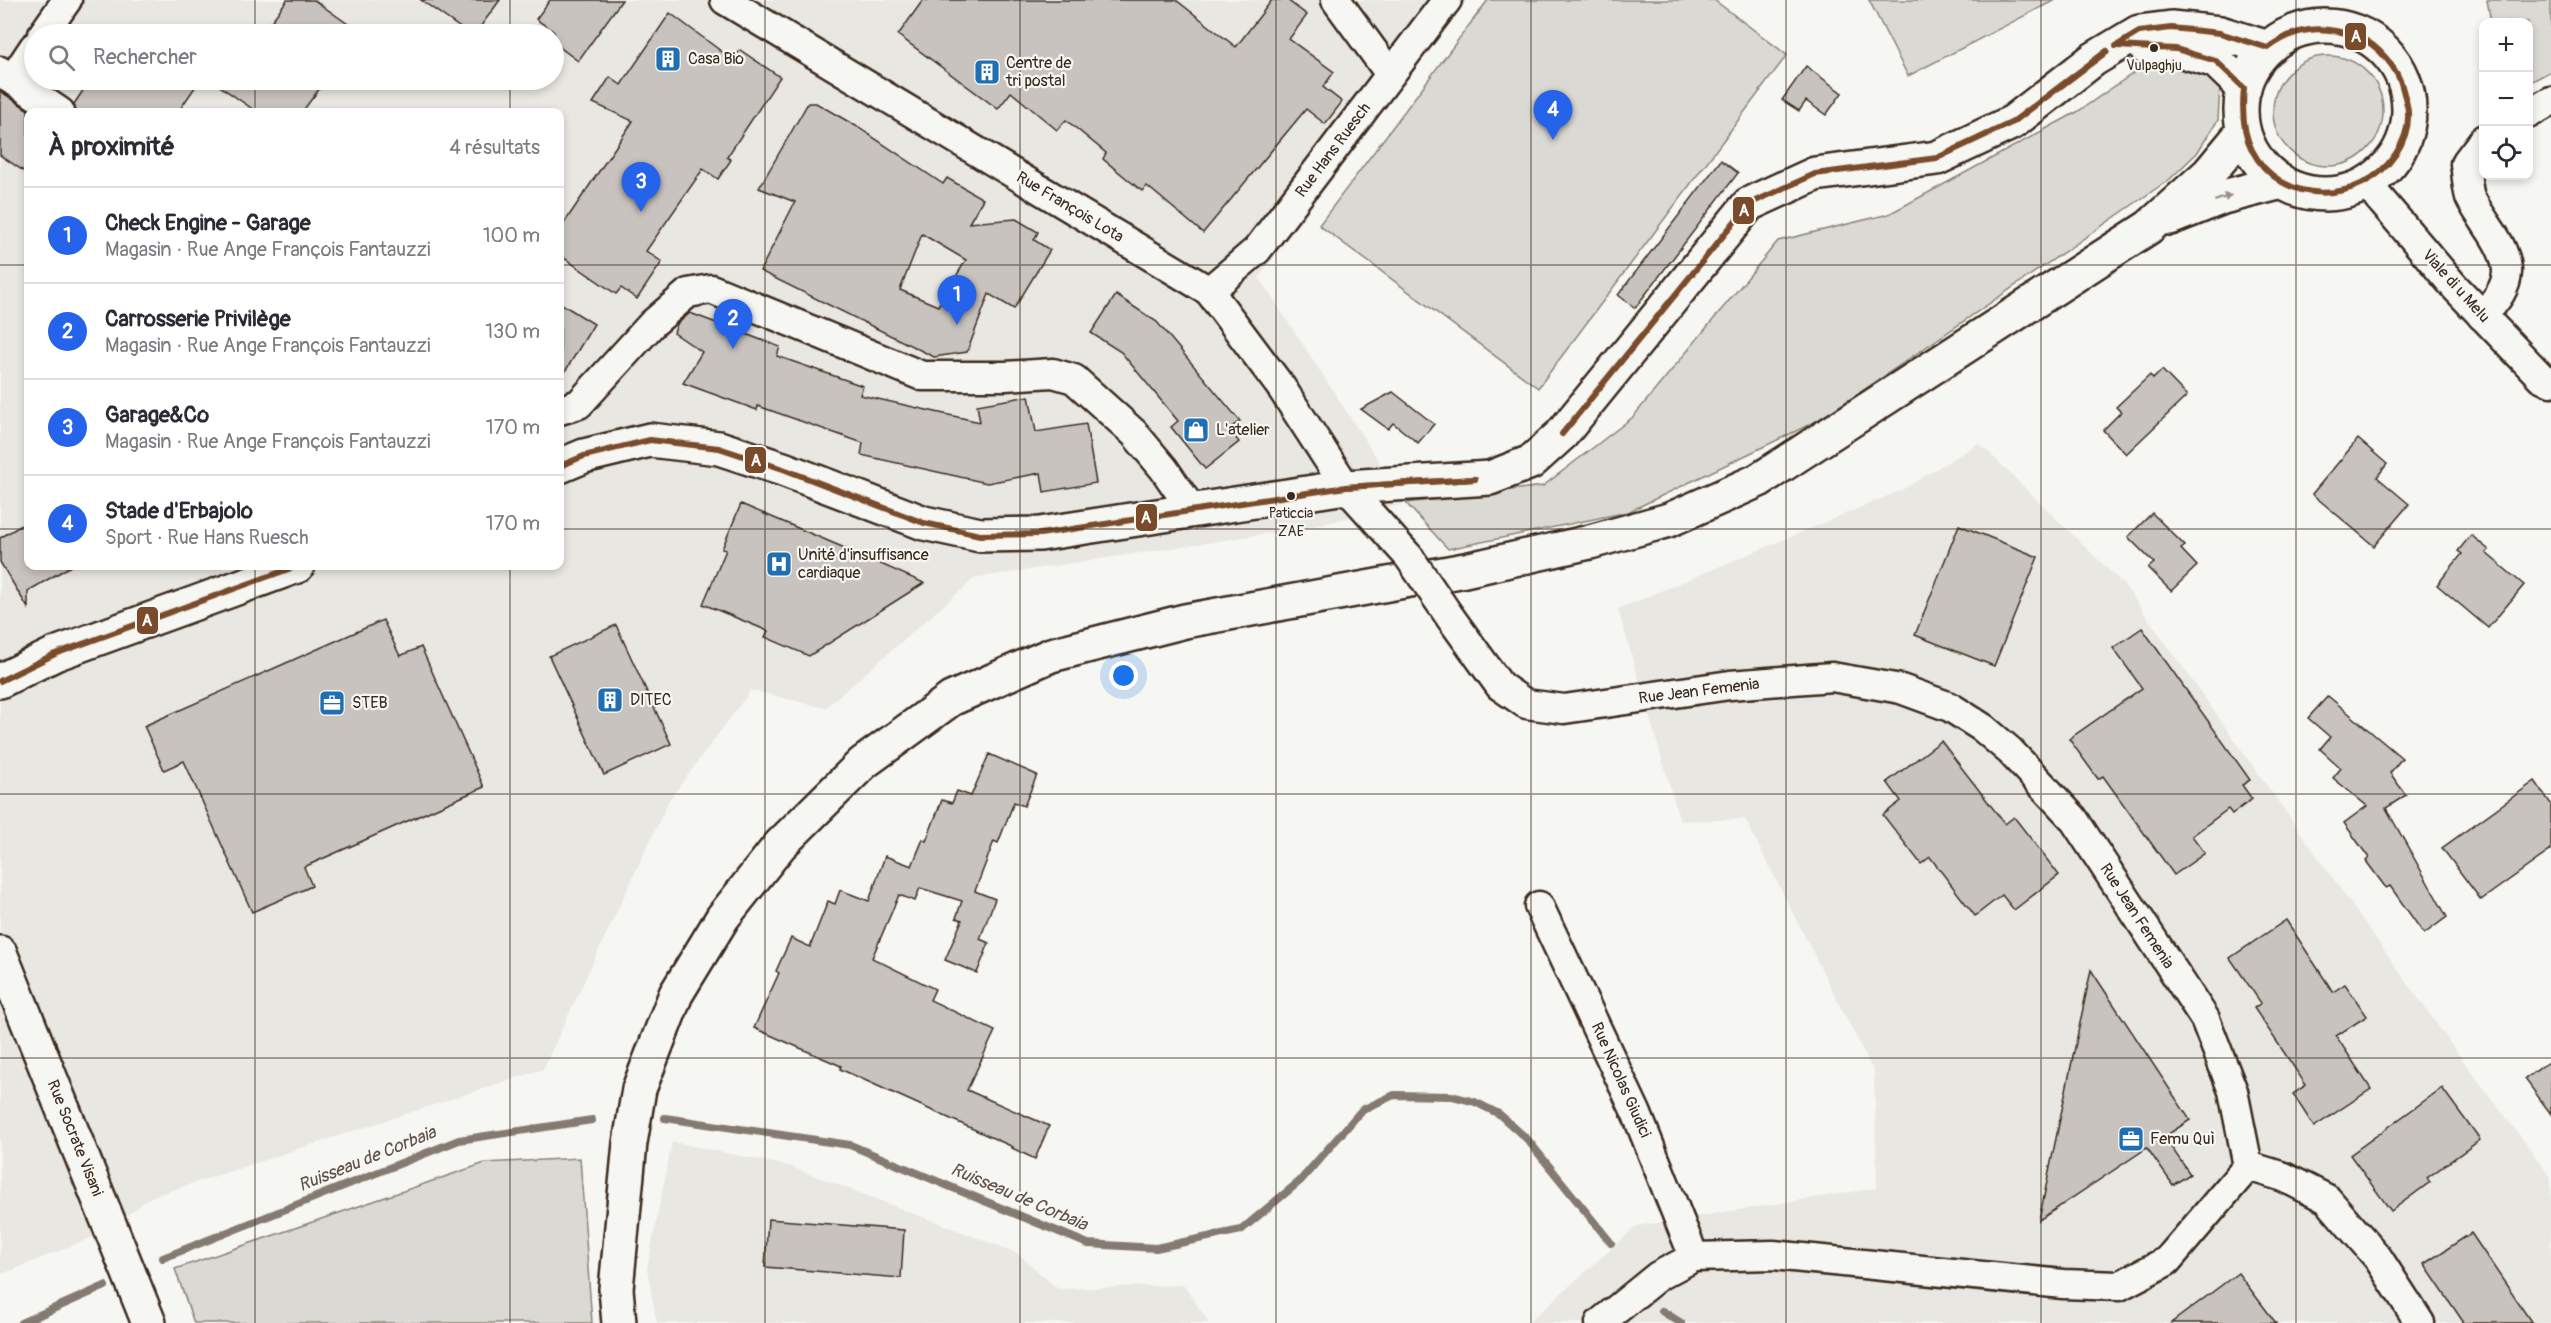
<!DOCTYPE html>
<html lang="fr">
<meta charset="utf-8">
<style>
body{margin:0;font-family:Pangolin,sans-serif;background:#f2f2f3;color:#2b2b33}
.controls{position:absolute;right:18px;top:18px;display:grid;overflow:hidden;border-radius:12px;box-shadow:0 3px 9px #0003}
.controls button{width:54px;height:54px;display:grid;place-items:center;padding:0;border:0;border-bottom:2px solid #e1e1e2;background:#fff;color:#2b2b33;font:30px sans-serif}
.you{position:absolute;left:1124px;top:676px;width:21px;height:21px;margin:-15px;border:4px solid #fff;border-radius:50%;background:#1a73e8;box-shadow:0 0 0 9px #1a73e833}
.badge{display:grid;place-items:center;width:39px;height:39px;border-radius:50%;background:#2563eb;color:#fff;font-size:20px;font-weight:700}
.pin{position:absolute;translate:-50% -50px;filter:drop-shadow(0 2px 3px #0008)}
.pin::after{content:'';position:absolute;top:32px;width:21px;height:18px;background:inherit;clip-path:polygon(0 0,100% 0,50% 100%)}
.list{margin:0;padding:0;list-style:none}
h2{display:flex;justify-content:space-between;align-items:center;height:78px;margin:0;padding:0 24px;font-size:26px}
h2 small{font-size:20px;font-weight:400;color:#7c7c81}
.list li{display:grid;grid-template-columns:39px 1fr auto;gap:18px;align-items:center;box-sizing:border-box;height:96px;padding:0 24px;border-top:2px solid #e1e1e2}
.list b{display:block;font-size:22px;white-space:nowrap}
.list p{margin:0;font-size:20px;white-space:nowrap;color:#7c7c81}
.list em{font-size:20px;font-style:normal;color:#7c7c81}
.icon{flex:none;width:33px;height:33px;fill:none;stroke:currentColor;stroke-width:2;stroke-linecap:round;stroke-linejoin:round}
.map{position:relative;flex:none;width:2551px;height:1323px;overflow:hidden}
.search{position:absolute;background:#fff;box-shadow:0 3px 9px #0003;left:24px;top:24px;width:540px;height:66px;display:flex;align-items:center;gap:15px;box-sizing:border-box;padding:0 21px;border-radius:33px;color:#7c7c81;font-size:22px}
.panel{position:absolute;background:#fff;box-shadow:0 3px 9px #0003;left:24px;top:108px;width:540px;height:462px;border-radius:12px}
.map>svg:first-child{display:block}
.built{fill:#e8e7e2;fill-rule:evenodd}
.green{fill:#dad9d3;stroke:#8a8278;stroke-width:1.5}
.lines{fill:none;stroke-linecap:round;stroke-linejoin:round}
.stream{stroke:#857a71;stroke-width:8}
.building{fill:#c8c3be;stroke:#3b2a1e;stroke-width:1.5;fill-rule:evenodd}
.minor-casing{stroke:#3b2a1e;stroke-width:33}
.tertiary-casing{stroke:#3b2a1e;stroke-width:38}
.minor{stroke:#f6f6f2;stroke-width:28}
.tertiary{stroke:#f6f6f2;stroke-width:33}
.minor-bridge-casing{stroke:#3b2a1e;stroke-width:33;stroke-linecap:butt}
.minor-bridge{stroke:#f6f6f2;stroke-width:28}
.bus-1-casing{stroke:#f6f6f2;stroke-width:10}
.bus-1{stroke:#7a4b2a;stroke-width:6}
.oneway{fill:#989088}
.grid{fill:none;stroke:#3b2a1e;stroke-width:1.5;stroke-opacity:0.55}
.bus-dot{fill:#3b2a1e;stroke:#f6f6f2;stroke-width:2}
.labels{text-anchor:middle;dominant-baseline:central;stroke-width:4.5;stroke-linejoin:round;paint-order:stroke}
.bus-label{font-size:14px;fill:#3b2a1e;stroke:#f6f6f2}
.poi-label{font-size:16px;fill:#3b2a1e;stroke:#f6f6f2;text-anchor:start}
.street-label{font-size:16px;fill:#3b2a1e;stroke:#f6f6f2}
.water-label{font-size:18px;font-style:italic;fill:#605248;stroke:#f6f6f2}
.line-badge{stroke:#f6f6f2;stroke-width:2}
.badge-label{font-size:16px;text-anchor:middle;font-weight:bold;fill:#fff}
</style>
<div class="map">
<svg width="2551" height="1323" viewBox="0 0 2551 1323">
<rect width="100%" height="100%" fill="#f6f6f2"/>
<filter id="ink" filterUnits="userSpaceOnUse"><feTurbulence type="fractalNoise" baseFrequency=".0167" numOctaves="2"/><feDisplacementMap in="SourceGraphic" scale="12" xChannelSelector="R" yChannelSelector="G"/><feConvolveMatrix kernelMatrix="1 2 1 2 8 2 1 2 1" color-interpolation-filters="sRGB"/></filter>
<g filter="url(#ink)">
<g class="built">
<path d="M0,0H1467L1259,277L1406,503L1310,527L975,578L825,708L751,690L669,800L543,1069L151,1197L105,1232L0,1275ZM34,34H554V80H34ZM28,112H560V566H28Z"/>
<path d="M1979,443L2125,586L2455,1050L2551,1177V1323H1528L1637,1226L1877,1188L1874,1072L1745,819L1680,821L1618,609L1900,491Z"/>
<path d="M672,1142L789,1166L1017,1253L1058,1289L1184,1285L1209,1323H657L647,1269Z"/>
</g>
<g class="green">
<path d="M1488,0H1714L1787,55L1538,388L1319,225Z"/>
<path d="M1869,0H2055L1908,76Z"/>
<path d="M2487,0H2551V71L2529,83L2528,22H2491Z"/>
<circle cx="2328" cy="111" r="55"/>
<path d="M2151,61L2193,67L2220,85L2218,120L2197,153L2170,179L1823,418L1628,512L1448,549L1406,503L1543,486L1633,417L1778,241L1889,214L2077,112Z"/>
<path d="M580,1158L592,1323H194L175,1269L485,1163Z"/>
</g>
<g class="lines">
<g class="stream">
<path d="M665,1118L850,1145L1088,1244L1156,1248L1241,1230L1300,1181L1362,1110L1394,1095L1452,1096L1475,1102L1499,1114L1527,1139L1611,1243"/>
<path d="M163,1258L459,1140L592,1120"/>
<path d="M1662,1311L1681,1323"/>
<path d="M21,1323L105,1286"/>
</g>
</g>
<g class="building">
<path d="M287,0H314L362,34H262Z"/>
<path d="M421,0H500L475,34H469Z"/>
<path d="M550,0H622L578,61L554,43V32L536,19Z"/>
<path d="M923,0H1176L1236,47L1272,0H1287L1307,15L1289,39L1334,72L1323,87L1342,102L1325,124L1306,109L1203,233L1147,186L1142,191L1103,159L1106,153L1066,120L1057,130L1011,92L998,109L898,35Z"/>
<path d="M670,13L733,60L740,50L780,77L727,157L731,160L718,179L703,169L646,251L662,262L637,299L621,288L616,294L560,255V229L633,121L593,103L610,77L621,85Z"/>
<path d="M1806,66L1842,93L1826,115L1806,101L1799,111L1782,100Z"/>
<path d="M90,80H200L178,112H76L74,104Z"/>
<path d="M211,80H326L302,112H257Z"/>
<path d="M0,91L28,110V174L0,155Z"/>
<path d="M808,103H816L856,126L943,184L947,178L983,199L969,223L1016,219L1038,232L1034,240L1050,250L1014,309L989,294L967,352L934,357L760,271L795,202L759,188ZM922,234L966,260L938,306L900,290Z"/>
<path d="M1721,160L1738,173L1635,308L1618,295Z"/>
<path d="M1116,295L1157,322L1240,421L1229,429L1239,442L1205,469L1171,427L1178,421L1121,352L1091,333Z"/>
<path d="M560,303L594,324L560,380Z"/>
<path d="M690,313L780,347L777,356L863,386L860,395L980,422L977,405L1029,396L1036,432L1086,424L1096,483L1044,492L1041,473L987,483L861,455L863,443L758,406L757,410L683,383L702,352L674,333L677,324Z"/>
<path d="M2162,370L2187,396L2126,454L2103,430L2121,412L2116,407L2150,375L2153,379Z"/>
<path d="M1393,392L1434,424L1418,443L1393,423L1388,429L1361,409Z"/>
<path d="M2358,439L2387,464L2377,477L2409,504L2374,546L2312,494Z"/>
<path d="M741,504L840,546L924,583L809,656L765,637L768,631L703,604L726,550L722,549Z"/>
<path d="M2152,513L2185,546L2181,549L2197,566L2171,591L2148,568L2154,563L2128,537Z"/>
<path d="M28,521V566H71L28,591V608L0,562V538Z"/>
<path d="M1959,525L2038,557L1994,666L1915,635Z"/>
<path d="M2471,535L2489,550L2486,553L2524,585L2488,628L2437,585L2462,554L2458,551Z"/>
<path d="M383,620L400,656L421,647L484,787L304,867L312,886L252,912L184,761L164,770L144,726Z"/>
<path d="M616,625L671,744L604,775L549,656Z"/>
<path d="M2142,628L2250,780L2242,785L2252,799L2232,814L2228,809L2192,836L2205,853L2174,875L2103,776L2098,779L2069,739L2142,688L2113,648Z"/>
<path d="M2328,696L2402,758L2390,773L2406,795L2386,808L2447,917L2424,934L2390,886L2386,888L2366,861L2369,858L2344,823L2367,806L2333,778L2341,768L2320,749L2330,737L2308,718Z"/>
<path d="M1941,741L2005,824L2014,817L2059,875L2014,910L2002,895L1975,916L1930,857L1921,864L1883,815L1901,801L1887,782Z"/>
<path d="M989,754L1037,775L1024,806L1014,802L998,843L994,841L975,891L995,899L980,939L989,943L977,973L945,960L962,920L956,918L962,901L920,888L915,901L899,895L872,958L935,989L930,1000L995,1031L967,1090L1049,1126L1035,1159L1012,1148L1013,1147L840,1069L841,1066L754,1028L779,973L776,971L791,938L810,947L828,901L835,904L840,890L869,901L885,856L912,866L923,839L926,841L942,800L952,803L957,791L971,796Z"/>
<path d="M2535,781L2551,804V850L2481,900L2442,848Z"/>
<path d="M2286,920L2333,992L2345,984L2367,1016L2336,1036L2371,1089L2314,1127L2293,1094L2306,1085L2254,1008L2261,1003L2230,958Z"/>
<path d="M2091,970L2190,1120L2164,1137L2190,1174L2173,1185L2147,1148L2039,1220Z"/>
<path d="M2551,1060V1114L2525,1079Z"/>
<path d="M2442,1088L2480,1140L2427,1178L2430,1182L2391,1211L2350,1155Z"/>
<path d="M768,1219L904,1230L901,1278L765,1267Z"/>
<path d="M2471,1233L2532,1323H2464L2424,1264Z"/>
<path d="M2238,1273L2276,1323H2171Z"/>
</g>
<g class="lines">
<defs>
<g id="minor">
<path d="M725,0L1209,291L1281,387L1346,487L1409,557"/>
<path d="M1336,0L1390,74"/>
<path d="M43,34L67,0"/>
<path d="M0,71L60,112"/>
<path d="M12,80L34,47"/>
<path d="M2528,114L2551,101"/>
<path d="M2367,184L2454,286L2541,377L2551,382"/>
<path d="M1209,291L1257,250L1447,0"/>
<path d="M2482,316C2515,282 2514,264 2487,225C2482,217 2474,206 2470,197C2467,187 2467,175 2465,164L2484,139"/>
<path d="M560,410L579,404L652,324L688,293L711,289L922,376H1005L1053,373L1074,379L1134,433L1164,469L1192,510"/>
<path d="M1450,617L1500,686L1526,704L1564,709L1730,685L1832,677L1901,689L1950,707L1983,728L2010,751L2073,818L2205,1019L2233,1091L2248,1166"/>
<path d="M1539,906L1636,1112L1694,1257"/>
<path d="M2248,1166L2284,1177L2327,1199L2378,1258L2420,1323"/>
<path d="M1600,1323L1658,1276L1694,1257L1773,1255L2063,1284L2119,1286L2167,1261L2248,1166"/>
</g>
<g id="tertiary">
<circle cx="2325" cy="110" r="84"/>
<path d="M2146,48L2176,49L2216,61L2244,88"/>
<path d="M2170,218L2223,197L2282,182"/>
<path d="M560,466L584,456L650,440L719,448L783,469L924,523L980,535L1040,534L1346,487L1490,478L1531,462L1562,434L1749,204L1815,174L1937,158L2013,122L2094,59L2139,32L2171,28L2220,33L2268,48"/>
<path d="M0,681L55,654L297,566"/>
<path d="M0,953L149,1323"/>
<path d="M619,1323L616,1289L630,1143L639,1089L676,994L723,917L780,845L863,763L951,699L1051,655L1185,621L1465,570L1590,542L1669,520L1759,480L2149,227L2209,173L2243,132"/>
</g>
</defs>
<use href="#minor" class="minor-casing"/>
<use href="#tertiary" class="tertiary-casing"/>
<use href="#minor" class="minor"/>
<use href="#tertiary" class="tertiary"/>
<defs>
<path id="minor-bridge" d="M1409,557L1450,617"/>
</defs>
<use href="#minor-bridge" class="minor-bridge-casing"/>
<use href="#minor-bridge" class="minor-bridge"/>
<defs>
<g id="bus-1">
<path d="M2171,28L2220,33L2268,48C2297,26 2323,25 2358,37C2378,44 2399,70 2403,90C2405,98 2408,105 2408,113C2409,128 2403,143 2395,155C2361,205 2281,207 2252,150C2242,131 2242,109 2244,88L2216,61L2176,49L2116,46L2139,32Z"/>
<path d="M2013,122L2107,51"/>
<path d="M2013,122L2107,51"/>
<path d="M1562,434L1749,204L1815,174L1937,158L2013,122"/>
<path d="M560,466L584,456L650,440L719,448L783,469L924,523L980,535L1040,534L1346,487"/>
<path d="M1346,487L1475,479"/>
<path d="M1346,487L1475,479"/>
<path d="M0,681L55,654L297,566"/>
</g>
</defs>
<use href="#bus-1" class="bus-1-casing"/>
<use href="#bus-1" class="bus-1"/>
</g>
<defs><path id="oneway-solid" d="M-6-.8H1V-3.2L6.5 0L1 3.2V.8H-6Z" transform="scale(1.5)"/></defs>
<use class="oneway" href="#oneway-solid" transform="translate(2223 198) rotate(-18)"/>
</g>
<path class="grid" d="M255,0V34M510,0V34M765,0V1323M1020,0V1323M1276,0V1323M1531,0V1323M1786,0V1323M2041,0V1323M2296,0V1323M255,80V112M510,80V112M0,265H28M560,265H2551M0,529H28M560,529H2551M255,566V1323M510,566V1323M0,794H2551M0,1058H2551"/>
<defs>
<symbol id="building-square" viewBox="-11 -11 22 22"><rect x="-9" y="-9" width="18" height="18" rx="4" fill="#1f6fb2" stroke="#f6f6f2"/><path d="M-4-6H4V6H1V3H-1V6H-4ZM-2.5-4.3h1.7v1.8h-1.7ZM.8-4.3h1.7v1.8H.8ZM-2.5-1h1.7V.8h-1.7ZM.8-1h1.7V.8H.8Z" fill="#fff"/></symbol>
<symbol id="shop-square" viewBox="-11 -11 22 22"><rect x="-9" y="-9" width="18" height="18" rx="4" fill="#1f6fb2" stroke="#f6f6f2"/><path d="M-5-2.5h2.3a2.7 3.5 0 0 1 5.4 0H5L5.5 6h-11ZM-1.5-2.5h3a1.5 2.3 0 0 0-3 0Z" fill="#fff"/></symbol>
<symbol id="hospital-square" viewBox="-11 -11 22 22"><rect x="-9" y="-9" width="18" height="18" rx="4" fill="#1f6fb2" stroke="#f6f6f2"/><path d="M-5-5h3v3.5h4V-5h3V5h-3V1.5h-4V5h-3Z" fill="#fff"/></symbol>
<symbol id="office-square" viewBox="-11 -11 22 22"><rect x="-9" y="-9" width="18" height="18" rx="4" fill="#1f6fb2" stroke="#f6f6f2"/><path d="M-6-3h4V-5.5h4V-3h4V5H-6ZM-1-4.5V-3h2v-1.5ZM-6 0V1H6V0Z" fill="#fff"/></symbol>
</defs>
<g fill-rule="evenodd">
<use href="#building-square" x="653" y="44" width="30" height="30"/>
<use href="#building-square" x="972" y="57" width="30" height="30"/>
<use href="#shop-square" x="1181" y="415" width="30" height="30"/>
<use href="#hospital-square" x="764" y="549" width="30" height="30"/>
<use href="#building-square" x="595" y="685" width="30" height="30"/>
<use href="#office-square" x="317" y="688" width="30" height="30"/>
<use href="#office-square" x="2116" y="1124" width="30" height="30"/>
</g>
<g class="bus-dot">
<circle cx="2154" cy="48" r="5"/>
<circle cx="1291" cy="496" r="5"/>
</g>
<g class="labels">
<g class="bus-label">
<text x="2154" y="65">Vulpaghju</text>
<text x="1291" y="513">Paticcia<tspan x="1291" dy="18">ZAE</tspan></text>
</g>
<g class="poi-label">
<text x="688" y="59">Casa Bio</text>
<text x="1006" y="63">Centre de<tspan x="1006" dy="18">tri postal</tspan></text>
<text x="1216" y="430">L'atelier</text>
<text x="798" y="555">Unité d'insuffisance<tspan x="798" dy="18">cardiaque</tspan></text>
<text x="630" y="700">DITEC</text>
<text x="352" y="703">STEB</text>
<text x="2150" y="1139">Femu Quì</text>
</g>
<g class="street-label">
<text transform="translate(1333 150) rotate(-53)">Rue Hans Ruesch</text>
<text transform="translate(1070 207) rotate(31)">Rue François Lota</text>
<text transform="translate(2456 286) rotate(48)">Viale di u Melu</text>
<text transform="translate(1699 691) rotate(-7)">Rue Jean Femenia</text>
<text transform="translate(2137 916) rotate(57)">Rue Jean Femenia</text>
<text transform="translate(1621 1080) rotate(66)">Rue Nicolas Giudici</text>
<text transform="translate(75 1138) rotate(68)">Rue Socrate Visani</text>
</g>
<g class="water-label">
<text transform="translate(367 1159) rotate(-22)">Ruisseau de Corbaia</text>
<text transform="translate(1019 1197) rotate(23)">Ruisseau de Corbaia</text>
</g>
</g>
<g class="line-badge">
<rect x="2344" y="22" width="23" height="29" rx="6" fill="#7a4b2a"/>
<rect x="1732" y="196" width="23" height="29" rx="6" fill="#7a4b2a"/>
<rect x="744" y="446" width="23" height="28" rx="6" fill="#7a4b2a"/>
<rect x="1135" y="503" width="23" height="29" rx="6" fill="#7a4b2a"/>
<rect x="136" y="606" width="23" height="29" rx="6" fill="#7a4b2a"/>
</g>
<g class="badge-label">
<text x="2356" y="42">A</text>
<text x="1744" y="216">A</text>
<text x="756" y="466">A</text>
<text x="1146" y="523">A</text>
<text x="147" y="626">A</text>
</g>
</svg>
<div class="controls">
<button>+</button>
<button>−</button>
<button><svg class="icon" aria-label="locate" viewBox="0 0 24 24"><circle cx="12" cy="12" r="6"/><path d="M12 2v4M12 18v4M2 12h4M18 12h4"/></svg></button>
</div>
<div class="you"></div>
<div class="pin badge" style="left:957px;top:325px">1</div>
<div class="pin badge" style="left:733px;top:349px">2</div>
<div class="pin badge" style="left:641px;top:212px">3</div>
<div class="pin badge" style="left:1553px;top:140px">4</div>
<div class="search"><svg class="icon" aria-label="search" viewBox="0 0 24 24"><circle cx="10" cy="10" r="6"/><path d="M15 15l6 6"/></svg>Rechercher</div>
<section class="panel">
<h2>À proximité<small>4 résultats</small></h2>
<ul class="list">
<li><span class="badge">1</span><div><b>Check Engine - Garage</b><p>Magasin · Rue Ange François Fantauzzi</p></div><em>100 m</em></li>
<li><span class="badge">2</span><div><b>Carrosserie Privilège</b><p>Magasin · Rue Ange François Fantauzzi</p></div><em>130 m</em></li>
<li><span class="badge">3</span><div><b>Garage&amp;Co</b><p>Magasin · Rue Ange François Fantauzzi</p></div><em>170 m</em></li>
<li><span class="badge">4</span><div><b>Stade d'Erbajolo</b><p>Sport · Rue Hans Ruesch</p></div><em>170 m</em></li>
</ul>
</section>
</div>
